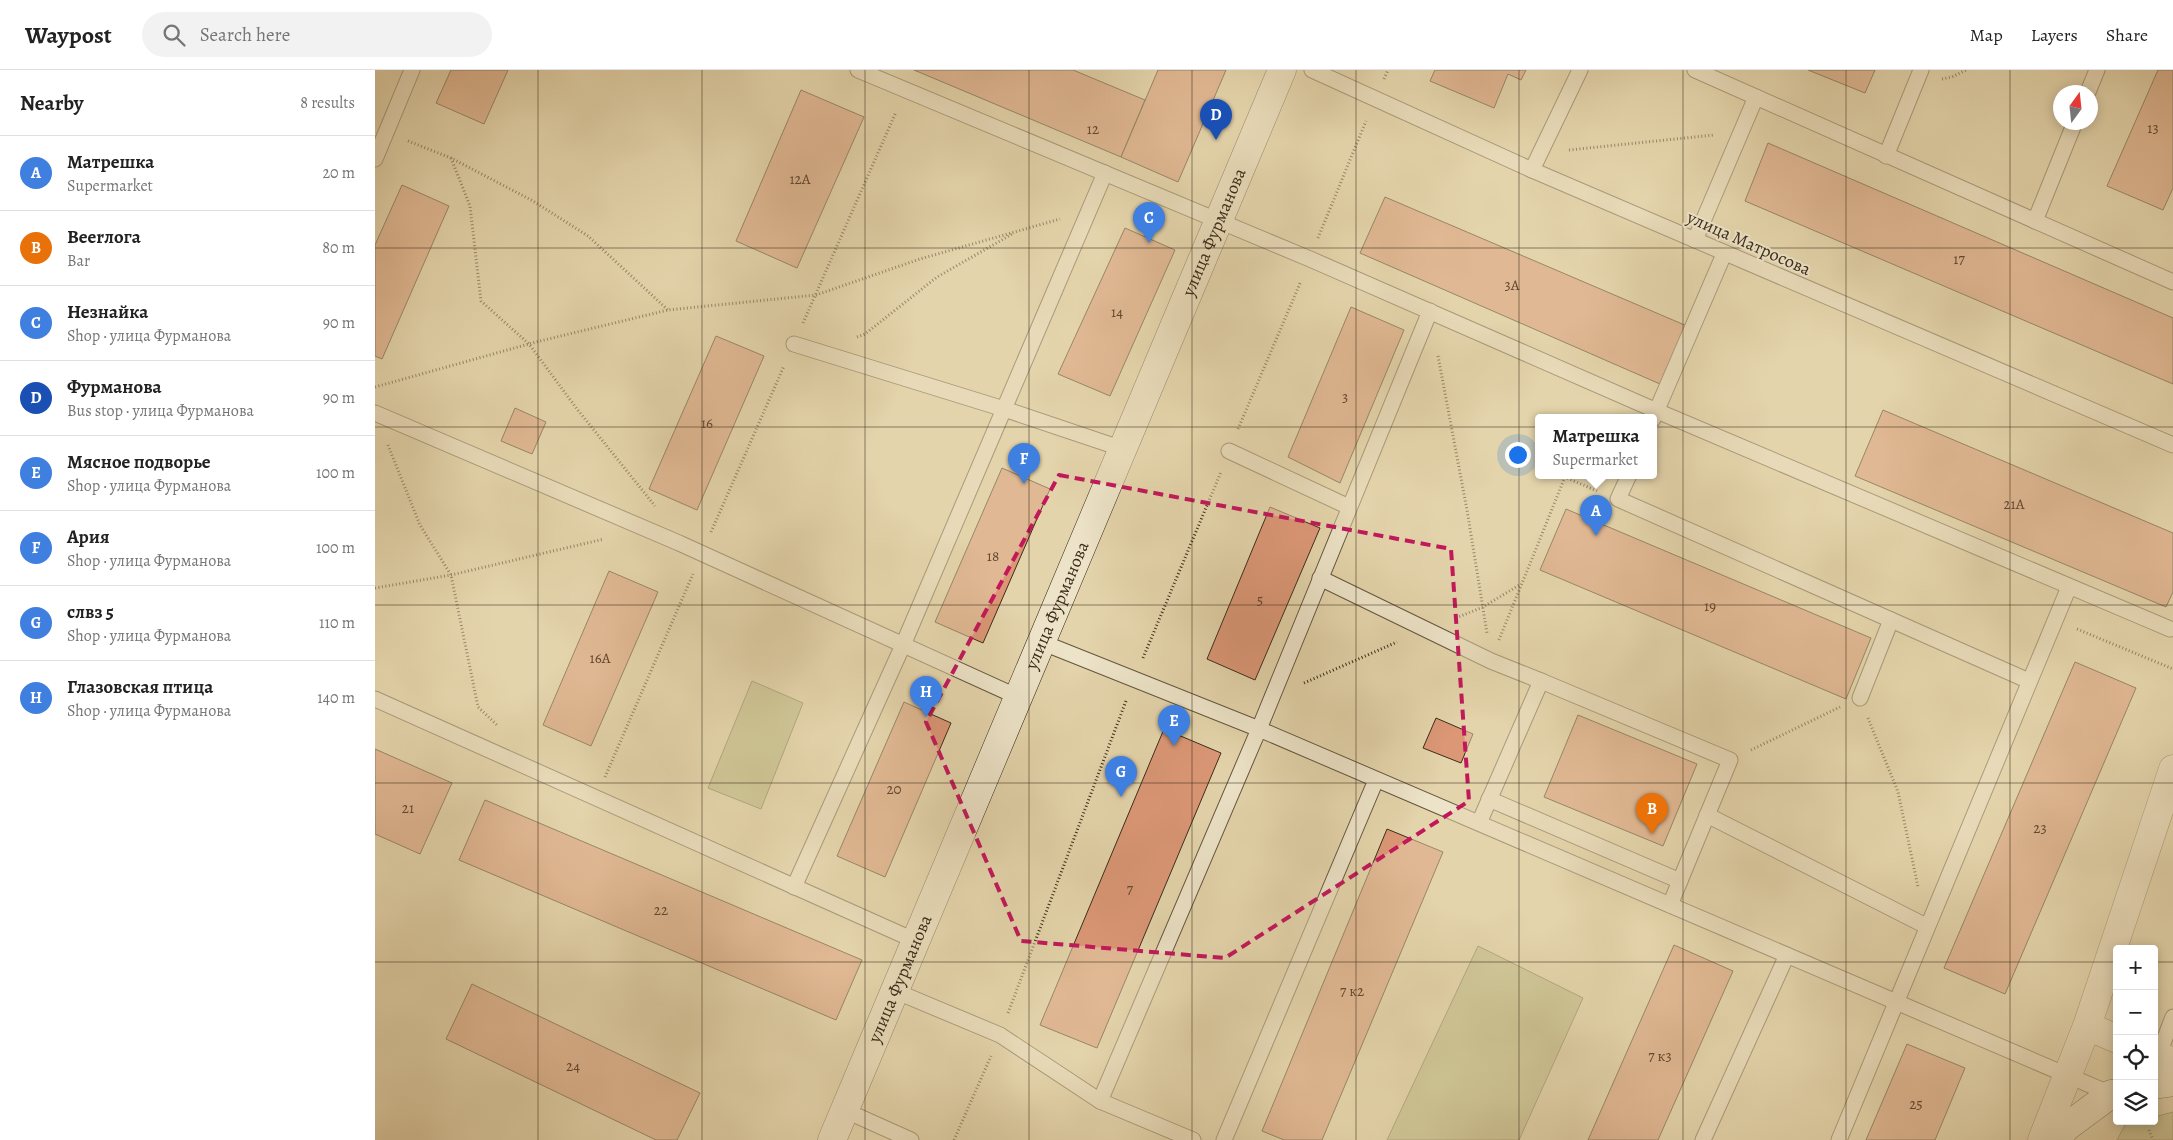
<!DOCTYPE html>
<meta charset="utf-8">
<style>
body{margin:0;font-family:Alegreya,serif;background:#f2f2f2;color:#222}
.controls{position:absolute;right:15px;bottom:15px;display:grid;overflow:hidden;border-radius:5px;box-shadow:0 2px 12px #0003}
.controls button{width:45px;height:45px;display:grid;place-items:center;padding:0;border:0;border-bottom:1px solid #e0e0e0;background:#fff;color:#222;font:25px sans-serif}
.compass{position:absolute;left:1678px;top:15px;width:45px;height:45px;border-radius:50%;background:#fff;box-shadow:0 2px 12px #0003;rotate:15deg}
.you{position:absolute;left:1142px;top:384px;width:18px;height:18px;margin:-12px;border:4px solid #fff;border-radius:50%;background:#1a73e8;box-shadow:0 0 0 8px #1a73e833}
.badge{display:grid;place-items:center;width:32px;height:32px;border-radius:50%;background:#b45309;color:#fff;font-size:16px;font-weight:700}
.pin{position:absolute;translate:-50% -41px;filter:drop-shadow(0 1px 2px #0008)}
.pin::after{content:'';position:absolute;top:26px;width:18px;height:15px;background:inherit;clip-path:polygon(0 0,100% 0,50% 100%)}
.popup{position:absolute;left:1160px;top:344px;width:122px;height:65px;box-sizing:border-box;display:grid;place-content:center;border-radius:5px;background:#fff;filter:drop-shadow(0 1px 4px #0005);font-size:16px;white-space:nowrap;color:#767676}
.popup b{font-size:19px;color:#222}
.popup::after{content:'';position:absolute;left:50%;top:100%;margin-left:-10px;border:10px solid transparent;border-top-color:#fff}
.list{margin:0;padding:0;list-style:none}
h2{display:flex;justify-content:space-between;align-items:center;height:65px;margin:0;padding:0 20px;font-size:21px}
h2 small{font-size:16px;font-weight:400;color:#767676}
.list li{display:grid;grid-template-columns:32px 1fr auto;gap:15px;align-items:center;box-sizing:border-box;height:75px;padding:0 20px;border-top:1px solid #e0e0e0}
.list b{display:block;font-size:19px;white-space:nowrap}
.list p{margin:0;font-size:16px;white-space:nowrap;color:#767676}
.list em{font-size:16px;font-style:normal;color:#767676}
.icon{flex:none;width:28px;height:28px;fill:none;stroke:currentColor;stroke-width:2;stroke-linecap:round;stroke-linejoin:round}
.map{position:relative;flex:none;width:1798px;height:1070px;overflow:hidden}
header{display:flex;align-items:center;gap:30px;box-sizing:border-box;height:70px;padding:0 25px;background:#fff;border-bottom:1px solid #e0e0e0}
header strong{font-size:24px}
nav{display:flex;gap:28px;margin-inline-start:auto;font-size:18px}
.search{width:350px;height:45px;background:#f2f2f2;display:flex;align-items:center;gap:12px;box-sizing:border-box;padding:0 18px;border-radius:28px;color:#767676;font-size:19px}
main{display:flex}
aside{flex:1;background:#fff}
.map>svg:first-child{display:block}
.green{fill:#bbbb84;stroke:#7a744f}
.building{fill:#db9776;stroke:#3a2c1a}
.lines{fill:none;stroke-linecap:round;stroke-linejoin:round}
.lane-casing{stroke:#64563e;stroke-width:17}
.street-casing{stroke:#64563e;stroke-width:29}
.secondary-casing{stroke:#3a2c1a;stroke-width:29}
.path{stroke:#3a2c1a;stroke-width:3;stroke-dasharray:1 2.5;stroke-linecap:butt}
.lane{stroke:#ede3c8;stroke-width:15}
.street{stroke:#ede3c8;stroke-width:28}
.secondary{stroke:#ede3c8;stroke-width:28}
.marked{fill:none;stroke:#c2185b;stroke-width:4;stroke-dasharray:10 6;stroke-linejoin:round}
.grid{fill:none;stroke:#3a2c1a;stroke-width:1;stroke-opacity:0.55}
.labels{text-anchor:middle;dominant-baseline:central;stroke-width:4;stroke-linejoin:round;paint-order:stroke}
.number-label{font-size:15px;fill:#624731}
.street-label{font-size:18px;fill:#3a2c1a;stroke:#ede3c8}
</style>
<header>
<strong>Waypost</strong>
<div class="search"><svg class="icon" aria-label="search" viewBox="0 0 24 24"><circle cx="10" cy="10" r="6"/><path d="M15 15l6 6"/></svg>Search here</div>
<nav><a>Map</a><a>Layers</a><a>Share</a></nav>
</header>
<main>
<aside>
<h2>Nearby<small>8 results</small></h2>
<ul class="list">
<li><span class="badge" style="background:#3f7fe0">A</span><div><b>Матрешка</b><p>Supermarket</p></div><em>20 m</em></li>
<li><span class="badge" style="background:#e8710a">B</span><div><b>Beerлога</b><p>Bar</p></div><em>80 m</em></li>
<li><span class="badge" style="background:#3f7fe0">C</span><div><b>Незнайка</b><p>Shop · улица Фурманова</p></div><em>90 m</em></li>
<li><span class="badge" style="background:#1a4fb4">D</span><div><b>Фурманова</b><p>Bus stop · улица Фурманова</p></div><em>90 m</em></li>
<li><span class="badge" style="background:#3f7fe0">E</span><div><b>Мясное подворье</b><p>Shop · улица Фурманова</p></div><em>100 m</em></li>
<li><span class="badge" style="background:#3f7fe0">F</span><div><b>Ария</b><p>Shop · улица Фурманова</p></div><em>100 m</em></li>
<li><span class="badge" style="background:#3f7fe0">G</span><div><b>слвз 5</b><p>Shop · улица Фурманова</p></div><em>110 m</em></li>
<li><span class="badge" style="background:#3f7fe0">H</span><div><b>Глазовская птица</b><p>Shop · улица Фурманова</p></div><em>140 m</em></li>
</ul>
</aside>
<div class="map">
<svg width="1798" height="1070" viewBox="0 0 1798 1070">
<rect width="100%" height="100%" fill="#e4d4ab"/>
<filter id="stains"><feTurbulence type="fractalNoise" baseFrequency=".004" numOctaves="4"/><feColorMatrix values="0 0 0 0 .2 0 0 0 0 .09 0 0 0 0 .02 0 0 0 .5 -.17"/></filter>
<radialGradient id="worn" r=".72"><stop offset=".6" stop-color="#630" stop-opacity="0"/><stop offset="1" stop-color="#630" stop-opacity=".3"/></radialGradient>
<g class="green">
<path d="M377,611L428,633L386,739L333,718Z"/>
<path d="M1103,876L1208,928L1144,1070H1012Z"/>
<path d="M1798,1042V1070H1742L1750,1055L1763,1051H1779V1047Z"/>
</g>
<g class="building">
<path d="M76,0H133L109,54L61,33Z"/>
<path d="M539,0H698L770,30L746,87Z"/>
<path d="M783,0H851L803,112L746,87Z"/>
<path d="M1060,0H1151L1146,10L1133,4L1119,38L1055,11Z"/>
<path d="M1433,0H1500L1490,23Z"/>
<path d="M1783,0H1798V118L1788,140L1732,116Z"/>
<path d="M426,20L489,47L422,198L361,171Z"/>
<path d="M1393,73L1798,248V314L1370,131Z"/>
<path d="M27,115L74,136L7,289L0,286V175Z"/>
<path d="M1010,127L1312,256L1285,314L985,183Z"/>
<path d="M750,158L800,180L735,326L683,304Z"/>
<path d="M976,237L1029,260L965,413L913,387Z"/>
<path d="M341,266L389,286L322,440L274,419Z"/>
<path d="M140,338L171,352L157,384L126,371Z"/>
<path d="M1508,340L1798,463V522L1791,537L1480,406Z"/>
<path d="M627,398L675,419L608,573L560,552Z"/>
<path d="M895,437L945,458L880,610L832,589Z"/>
<path d="M1191,439L1496,568L1471,629L1165,500Z"/>
<path d="M234,501L283,522L216,676L168,655Z"/>
<path d="M1700,592L1761,618L1630,924L1569,898Z"/>
<path d="M529,632L576,653L510,807L462,786Z"/>
<path d="M1203,645L1322,694L1288,776L1169,727Z"/>
<path d="M1061,648L1098,664L1086,693L1048,678Z"/>
<path d="M789,659L846,683L722,978L665,955Z"/>
<path d="M0,679L77,713L45,784L0,764Z"/>
<path d="M110,730L487,890L461,950L84,790Z"/>
<path d="M1012,759L1068,782L947,1070H909L887,1061Z"/>
<path d="M1299,875L1358,901L1283,1070H1213Z"/>
<path d="M97,914L325,1023L302,1070H281L71,969Z"/>
<path d="M1532,974L1590,998L1560,1070H1491Z"/>
</g>
<g class="lines">
<defs>
<g id="lane">
<path d="M483,0L935,189L1282,341L1795,559"/>
<path d="M937,0L1157,100L1798,375"/>
<path d="M1320,0L1798,212"/>
<path d="M1713,22L1722,0"/>
<path d="M1511,86L1546,0"/>
<path d="M0,89L37,0"/>
<path d="M1157,100L1205,0"/>
<path d="M1660,151L1700,52"/>
<path d="M1320,170L1381,27"/>
<path d="M419,274L629,339L748,379"/>
<path d="M0,343L304,473L643,627"/>
<path d="M1278,349L1349,184"/>
<path d="M854,381L974,437"/>
<path d="M1254,405L1243,429L1654,611"/>
<path d="M945,508L1116,591L1166,611L1104,753"/>
<path d="M666,572L884,659L1736,1024"/>
<path d="M1166,611L1355,690L1295,835"/>
<path d="M1485,628L1516,550"/>
<path d="M0,629L541,871"/>
<path d="M1114,729L1305,811"/>
<path d="M1332,745L1551,856"/>
<path d="M419,817L528,575L730,103"/>
<path d="M520,921L625,965L725,1031L818,1070"/>
<path d="M1783,986L1798,947"/>
<path d="M725,1031L884,659L1055,241"/>
<path d="M469,1040L536,1070"/>
<path d="M849,1070L1001,710"/>
<path d="M1328,1070L1412,885"/>
<path d="M1464,1070L1694,517"/>
</g>
<g id="street">
<path d="M1712,956L1742,969"/>
<path d="M1779,984L1798,992"/>
<path d="M1667,1070L1712,956L1798,699"/>
</g>
<g id="secondary">
<path d="M1779,1015L1798,1012"/>
<path id="s1" d="M457,1070L907,0"/>
<path d="M1682,1070L1690,1058L1736,1024L1742,1023"/>
</g>
</defs>
<use href="#lane" class="lane-casing"/>
<use href="#street" class="street-casing"/>
<use href="#secondary" class="secondary-casing"/>
<g class="path">
<path d="M1009,9L1013,0"/>
<path d="M1567,9L1577,7L1591,0"/>
<path d="M33,71L76,88L158,131L213,166L293,240"/>
<path d="M1194,80L1339,65"/>
<path d="M76,88L95,136L106,231L154,274L202,339L280,436"/>
<path d="M943,168L991,51"/>
<path d="M428,253L521,42"/>
<path d="M482,267L490,264L562,207L639,163"/>
<path d="M1063,286L1092,440L1112,563"/>
<path d="M0,317L161,272L293,240L441,225L545,189L685,149"/>
<path d="M863,359L926,211"/>
<path d="M13,375L45,455L76,505L103,637L123,656"/>
<path d="M336,462L409,296"/>
<path d="M0,518L76,505L229,469"/>
<path d="M1081,548L1108,537L1146,514"/>
<path d="M1702,559L1798,599"/>
<path d="M1124,570L1190,407L1222,421"/>
<path d="M768,588L846,402"/>
<path d="M929,613L1022,572"/>
<path d="M1493,648L1523,722L1543,817"/>
<path d="M1376,680L1465,637"/>
<path d="M230,707L318,504"/>
<path d="M633,943L751,631"/>
<path d="M1774,1060L1778,1070"/>
<path d="M579,1070L616,986"/>
</g>
<use href="#lane" class="lane"/>
<use href="#street" class="street"/>
<use href="#secondary" class="secondary"/>
</g>
<path d="M0 0H1798V1070H0ZM684,405L1076,479L1094,731L850,888L646,871L551,652Z" fill="#e4d4ab" fill-opacity=".55" fill-rule="evenodd"/>
<path class="marked" d="M684,405L1076,479L1094,731L850,888L646,871L551,652Z"/>
<path class="grid" d="M163,0V1070M327,0V1070M490,0V1070M654,0V1070M817,0V1070M981,0V1070M1144,0V1070M1308,0V1070M1471,0V1070M1635,0V1070M0,178H1798M0,357H1798M0,535H1798M0,713H1798M0,892H1742M1779,892H1798"/>
<g class="labels">
<g class="number-label">
<text x="1778" y="58">13</text>
<text x="718" y="59">12</text>
<text x="425" y="109">12А</text>
<text x="1584" y="189">17</text>
<text x="1137" y="215">3А</text>
<text x="742" y="242">14</text>
<text x="970" y="327">3</text>
<text x="332" y="353">16</text>
<text x="1639" y="434">21А</text>
<text x="618" y="486">18</text>
<text x="885" y="530">5</text>
<text x="1335" y="536">19</text>
<text x="225" y="588">16А</text>
<text x="519" y="719">20</text>
<text x="33" y="738">21</text>
<text x="1665" y="758">23</text>
<text x="755" y="819">7</text>
<text x="286" y="840">22</text>
<text x="977" y="921">7 к2</text>
<text x="1285" y="986">7 к3</text>
<text x="198" y="996">24</text>
<text x="1541" y="1034">25</text>
</g>
<g class="street-label">
<text stroke="none"><textPath href="#s1" startOffset="985">улица Фурманова</textPath></text>
<text transform="translate(1374 173) rotate(24)">улица Матросова</text>
<text stroke="none"><textPath href="#s1" startOffset="580">улица Фурманова</textPath></text>
<text stroke="none"><textPath href="#s1" startOffset="175">улица Фурманова</textPath></text>
</g>
</g>
<rect width="100%" height="100%" filter="url(#stains)"/>
<rect width="100%" height="100%" fill="url(#worn)"/>
</svg>
<div class="controls">
<button>+</button>
<button>−</button>
<button><svg class="icon" aria-label="locate" viewBox="0 0 24 24"><circle cx="12" cy="12" r="6"/><path d="M12 2v4M12 18v4M2 12h4M18 12h4"/></svg></button>
<button><svg class="icon" aria-label="layers" viewBox="0 0 24 24"><path d="M12 4l9 5-9 5-9-5zM3 14l9 5 9-5"/></svg></button>
</div>
<svg class="compass" viewBox="-18 -18 36 36"><path d="M0-13l5 13h-10z" fill="#e53935"/><path d="M0 13l5-13h-10z" fill="#767676"/></svg>
<div class="you"></div>
<div class="pin badge" style="left:1221px;top:466px;background:#3f7fe0">A</div>
<div class="popup"><b>Матрешка</b>Supermarket</div>
<div class="pin badge" style="left:1277px;top:764px;background:#e8710a">B</div>
<div class="pin badge" style="left:774px;top:173px;background:#3f7fe0">C</div>
<div class="pin badge" style="left:841px;top:70px;background:#1a4fb4">D</div>
<div class="pin badge" style="left:799px;top:676px;background:#3f7fe0">E</div>
<div class="pin badge" style="left:649px;top:414px;background:#3f7fe0">F</div>
<div class="pin badge" style="left:746px;top:727px;background:#3f7fe0">G</div>
<div class="pin badge" style="left:551px;top:647px;background:#3f7fe0">H</div>
</div>
</main>
